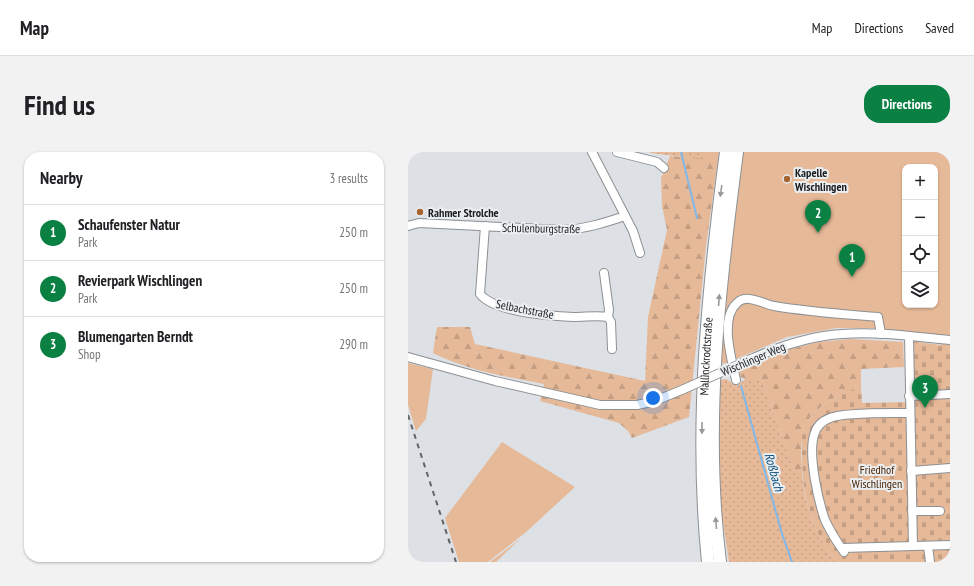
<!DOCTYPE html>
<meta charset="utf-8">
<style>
body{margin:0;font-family:"PT Sans Narrow",sans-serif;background:#f2f2f2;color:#202124}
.controls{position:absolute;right:12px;top:12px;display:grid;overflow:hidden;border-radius:8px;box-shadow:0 1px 3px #0004}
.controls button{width:36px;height:36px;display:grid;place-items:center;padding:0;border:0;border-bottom:1px solid #e0e0e0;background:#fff;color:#202124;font:20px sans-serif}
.you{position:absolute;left:245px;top:246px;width:14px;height:14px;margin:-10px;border:3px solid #fff;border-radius:50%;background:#1a73e8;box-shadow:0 0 0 6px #1a73e833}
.badge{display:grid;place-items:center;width:26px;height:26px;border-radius:50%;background:#0b8043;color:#fff;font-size:13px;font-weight:700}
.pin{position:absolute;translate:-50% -33px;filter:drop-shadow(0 1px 2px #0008)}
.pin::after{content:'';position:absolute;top:21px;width:14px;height:12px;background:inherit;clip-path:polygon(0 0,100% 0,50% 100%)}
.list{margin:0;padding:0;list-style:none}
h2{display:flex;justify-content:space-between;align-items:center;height:52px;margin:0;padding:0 16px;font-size:17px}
h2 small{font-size:13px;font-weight:400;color:#757577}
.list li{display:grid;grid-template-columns:26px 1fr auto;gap:12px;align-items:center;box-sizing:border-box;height:56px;padding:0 16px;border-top:1px solid #e0e0e0}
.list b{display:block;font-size:15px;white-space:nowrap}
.list p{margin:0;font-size:13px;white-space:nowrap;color:#757577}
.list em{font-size:13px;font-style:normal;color:#757577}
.icon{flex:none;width:22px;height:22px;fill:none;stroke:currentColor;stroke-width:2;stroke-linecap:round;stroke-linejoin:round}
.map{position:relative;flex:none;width:542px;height:410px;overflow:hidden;border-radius:16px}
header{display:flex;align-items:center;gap:24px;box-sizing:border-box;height:56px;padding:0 20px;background:#fff;border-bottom:1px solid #e0e0e0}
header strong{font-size:19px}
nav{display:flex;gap:22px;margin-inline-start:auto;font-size:14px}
.intro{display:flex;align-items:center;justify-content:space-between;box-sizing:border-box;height:96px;padding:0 24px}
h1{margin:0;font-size:28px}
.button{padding:10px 18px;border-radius:16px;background:#0b8043;color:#fff;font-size:14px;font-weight:700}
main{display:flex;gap:24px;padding:0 24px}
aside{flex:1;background:#fff;border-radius:16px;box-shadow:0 1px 3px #0004}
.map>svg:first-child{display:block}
.grass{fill:url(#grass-dots)}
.forest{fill:url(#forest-firs)}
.cemetery{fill:url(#cemetery-stones)}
.green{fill:#e6b998;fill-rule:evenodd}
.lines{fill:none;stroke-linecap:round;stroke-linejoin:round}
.stream{stroke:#7fb8ea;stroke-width:2}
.minor-casing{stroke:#8c9093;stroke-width:10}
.highway-casing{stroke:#8c9093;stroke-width:14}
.minor{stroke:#fff;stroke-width:8}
.highway{stroke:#fff;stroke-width:12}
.rail{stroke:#616365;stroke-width:2;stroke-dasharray:5 5;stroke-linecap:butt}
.minor-bridge-casing{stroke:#8c9093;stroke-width:10;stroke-linecap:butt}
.minor-bridge{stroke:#fff;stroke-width:8}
.oneway{fill:#99999a}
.poi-dot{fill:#a76630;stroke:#eaeef1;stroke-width:1.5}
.labels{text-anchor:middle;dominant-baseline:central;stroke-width:4;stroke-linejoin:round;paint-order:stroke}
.poi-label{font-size:12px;font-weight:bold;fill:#1c1d1f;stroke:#eaeef1;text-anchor:start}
.street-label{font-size:12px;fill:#1c1d1f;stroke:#eaeef1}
.park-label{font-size:12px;fill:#492300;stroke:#eaeef1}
.water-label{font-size:13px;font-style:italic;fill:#0d507e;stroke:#eaeef1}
</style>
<header>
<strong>Map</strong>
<nav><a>Map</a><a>Directions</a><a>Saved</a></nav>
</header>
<div class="intro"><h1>Find us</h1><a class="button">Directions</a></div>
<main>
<aside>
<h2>Nearby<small>3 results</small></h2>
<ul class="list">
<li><span class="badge">1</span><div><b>Schaufenster Natur</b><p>Park</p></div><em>250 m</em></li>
<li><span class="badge">2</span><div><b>Revierpark Wischlingen</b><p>Park</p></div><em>250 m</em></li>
<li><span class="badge">3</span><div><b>Blumengarten Berndt</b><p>Shop</p></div><em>290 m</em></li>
</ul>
</aside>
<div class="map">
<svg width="542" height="410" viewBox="0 0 542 410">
<defs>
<pattern id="grass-dots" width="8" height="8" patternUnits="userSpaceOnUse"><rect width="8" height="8" fill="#e6b998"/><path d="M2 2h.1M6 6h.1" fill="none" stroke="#c59f83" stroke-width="1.8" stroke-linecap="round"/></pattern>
<pattern id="forest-firs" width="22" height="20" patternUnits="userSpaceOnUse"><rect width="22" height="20" fill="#e6b998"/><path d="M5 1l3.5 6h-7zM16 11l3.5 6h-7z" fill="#c59f83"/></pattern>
<pattern id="cemetery-stones" width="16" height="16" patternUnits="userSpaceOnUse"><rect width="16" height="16" fill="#e6b998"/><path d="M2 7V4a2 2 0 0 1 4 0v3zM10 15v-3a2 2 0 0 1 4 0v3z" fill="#c59f83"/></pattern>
</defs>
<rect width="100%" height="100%" fill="#dde0e4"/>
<g class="grass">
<path d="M242,0H296L298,8L243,1Z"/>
<path d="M353,225L387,322H394C397,354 407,385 429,410H321L315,370L314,371L310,303L311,228L318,227L329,234L337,227Z"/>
<path d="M112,387L88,410H82Z"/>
</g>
<g class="forest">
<path d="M296,0H311L298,94L281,265L224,286L220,279L211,271L132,249L136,232C99,225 58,218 25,201L29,175H62L67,192L237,229L240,165L259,78L254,54L253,26L262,4L297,7Z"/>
<path d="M442,187L495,190L496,215L453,217V235C430,242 398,258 394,284C392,296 394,310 394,322H387L353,225L342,228L332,225L330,219L383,197L411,190Z"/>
</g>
<path class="cemetery" d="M542,188V410H429C403,380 394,343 394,305C394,294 392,284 397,274C407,254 433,241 453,235L454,251L505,250L503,189L532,193Z"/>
<g class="green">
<path d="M335,0H542V188L473,182L468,176H428L379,185L319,211L313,212V190L327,51ZM497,15H527V153H497Z"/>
<path d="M0,211L25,217L18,267L8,279L0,253Z"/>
<path d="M94,290L167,335L117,381L80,410H51L37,366Z"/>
</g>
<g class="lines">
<g class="stream">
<path d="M273,0L289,66"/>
<path d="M333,234L374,382L384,410"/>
</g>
<defs>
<g id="minor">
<path d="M184,0L225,79L232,101"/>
<path d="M209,0L249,10L256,16"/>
<path d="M0,74L11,71L155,78C177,77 196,71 217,64"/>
<path d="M77,74L72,142C86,160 143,164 166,165C177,165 189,163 200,165L203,170L204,197"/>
<path d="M196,121L201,158L200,165"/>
<path d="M501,184L505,394"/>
<path d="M0,205L87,229L192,253H229L247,249L276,237"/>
<path d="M343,207C372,194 402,184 434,182C470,179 507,185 542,188"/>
<path d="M328,228C324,208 311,167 329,151C339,141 355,152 366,154C401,160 435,162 470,165L473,182"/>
<path d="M501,244L542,242"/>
<path d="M503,319L542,316"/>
<path d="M504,359H532"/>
<path d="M520,394L522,410"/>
<path d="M434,396L542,393"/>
<path d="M436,400C429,390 422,379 417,368C410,348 400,304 406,283C408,275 414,269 422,266C435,260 485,261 502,261"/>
</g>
<g id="highway">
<path id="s1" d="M300,410C286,272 300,136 318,0"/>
<path d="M312,410C295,273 311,136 329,0"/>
</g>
</defs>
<use href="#minor" class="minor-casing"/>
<use href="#highway" class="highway-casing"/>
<use href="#minor" class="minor"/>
<use href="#highway" class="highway"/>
<path class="rail" d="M0,263L48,410"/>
<defs>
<path id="minor-bridge" d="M276,237L343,207"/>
</defs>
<use href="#minor-bridge" class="minor-bridge-casing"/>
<use href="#minor-bridge" class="minor-bridge"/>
</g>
<defs><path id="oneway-solid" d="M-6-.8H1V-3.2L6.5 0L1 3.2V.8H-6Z"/></defs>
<g class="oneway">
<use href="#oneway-solid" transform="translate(313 39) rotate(98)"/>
<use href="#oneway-solid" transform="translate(311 148) rotate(-86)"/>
<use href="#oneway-solid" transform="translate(294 276) rotate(90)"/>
<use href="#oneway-solid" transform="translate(308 371) rotate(-95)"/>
</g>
<g class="poi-dot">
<circle cx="379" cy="27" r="4"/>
<circle cx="12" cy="60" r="4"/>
</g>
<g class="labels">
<g class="poi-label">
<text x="387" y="20">Kapelle<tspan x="387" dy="14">Wischlingen</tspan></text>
<text x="20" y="60">Rahmer Strolche</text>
</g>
<g class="street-label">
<text transform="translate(133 76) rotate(1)">Schulenburgstraße</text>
<text transform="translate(117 157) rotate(11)">Selbachstraße</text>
<text stroke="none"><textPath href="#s1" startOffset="206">Mallinckrodtstraße</textPath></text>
<text transform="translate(345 207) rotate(-23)">Wischlinger Weg</text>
</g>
<g class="park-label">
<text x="469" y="317">Friedhof<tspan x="469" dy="14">Wischlingen</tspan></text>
</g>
<g class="water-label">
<text transform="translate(366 320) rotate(74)">Roßbach</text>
</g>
</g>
</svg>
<div class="controls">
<button>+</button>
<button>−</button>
<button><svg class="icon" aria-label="locate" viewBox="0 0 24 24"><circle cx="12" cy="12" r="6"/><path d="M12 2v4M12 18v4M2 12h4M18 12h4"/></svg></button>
<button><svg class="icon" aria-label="layers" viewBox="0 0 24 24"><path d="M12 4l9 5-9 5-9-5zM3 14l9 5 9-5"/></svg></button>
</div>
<div class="you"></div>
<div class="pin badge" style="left:444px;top:125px">1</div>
<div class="pin badge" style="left:410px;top:81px">2</div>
<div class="pin badge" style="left:517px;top:256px">3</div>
</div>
</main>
